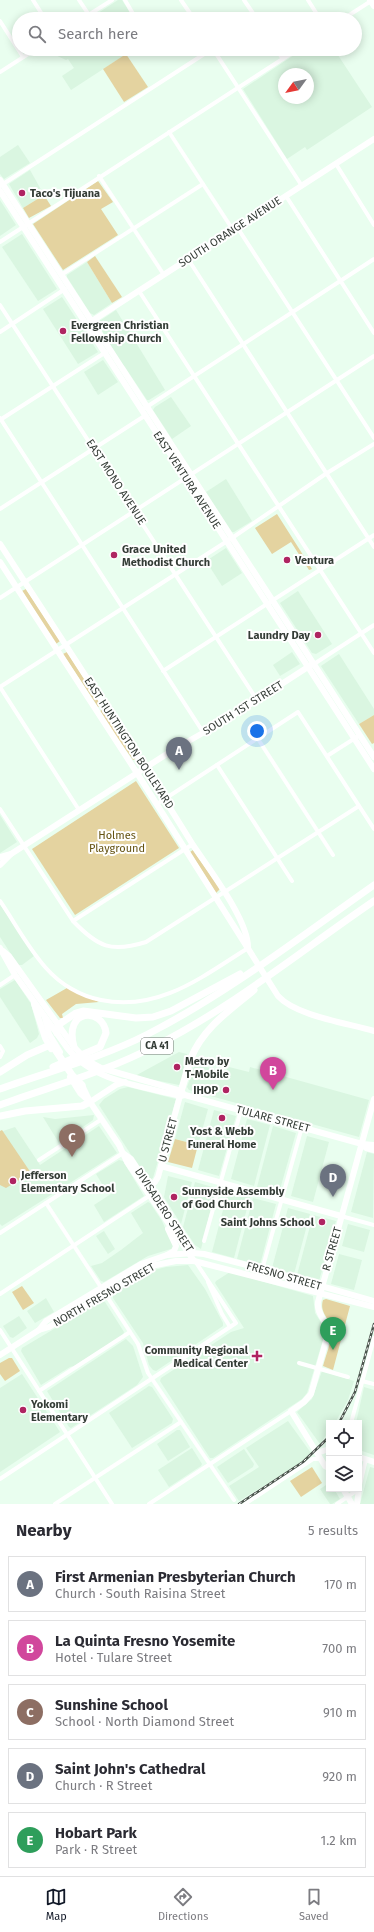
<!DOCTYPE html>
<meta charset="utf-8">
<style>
body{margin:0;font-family:"Fira Sans",sans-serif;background:#f7f7f7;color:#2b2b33}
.controls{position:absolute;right:12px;bottom:12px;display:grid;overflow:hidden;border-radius:0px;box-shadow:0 2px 10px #0003}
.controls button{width:36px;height:36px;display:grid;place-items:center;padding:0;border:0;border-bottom:1px solid #e1e1e2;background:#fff;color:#2b2b33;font:20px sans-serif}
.compass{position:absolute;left:278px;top:68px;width:36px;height:36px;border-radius:50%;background:#fff;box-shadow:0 2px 10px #0003;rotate:237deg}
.you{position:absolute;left:257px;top:731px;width:14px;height:14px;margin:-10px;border:3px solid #fff;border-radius:50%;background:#1a73e8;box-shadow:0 0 0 6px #1a73e833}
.badge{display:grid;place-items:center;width:26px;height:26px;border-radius:50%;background:#111827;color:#fff;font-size:13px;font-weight:700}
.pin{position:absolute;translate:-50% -33px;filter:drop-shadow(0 1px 2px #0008)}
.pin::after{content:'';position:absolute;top:21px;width:14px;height:12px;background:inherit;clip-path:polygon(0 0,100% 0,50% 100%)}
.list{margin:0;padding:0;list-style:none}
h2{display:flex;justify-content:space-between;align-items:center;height:52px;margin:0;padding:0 16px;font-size:17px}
h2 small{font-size:13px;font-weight:400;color:#7c7c81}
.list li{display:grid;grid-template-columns:26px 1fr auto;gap:12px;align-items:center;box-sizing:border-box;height:56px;margin:0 8px 8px;padding:0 8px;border:1px solid #e1e1e2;border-radius:0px}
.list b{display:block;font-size:15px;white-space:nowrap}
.list p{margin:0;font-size:13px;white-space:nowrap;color:#7c7c81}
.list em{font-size:13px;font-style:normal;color:#7c7c81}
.icon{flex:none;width:22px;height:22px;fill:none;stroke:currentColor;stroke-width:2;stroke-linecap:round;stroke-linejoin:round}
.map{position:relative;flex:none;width:374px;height:1504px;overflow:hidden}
.search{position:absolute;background:#fff;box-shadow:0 2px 10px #0003;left:12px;right:12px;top:12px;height:44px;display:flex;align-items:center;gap:10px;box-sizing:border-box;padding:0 14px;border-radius:22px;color:#7c7c81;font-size:15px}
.sheet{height:372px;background:#fff}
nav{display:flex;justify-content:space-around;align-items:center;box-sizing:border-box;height:56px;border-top:1px solid #e1e1e2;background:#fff;font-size:11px;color:#7c7c81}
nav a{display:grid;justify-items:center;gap:2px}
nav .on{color:#111827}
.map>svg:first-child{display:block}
.built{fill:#daf6e1;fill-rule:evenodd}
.green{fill:#e4d3a0}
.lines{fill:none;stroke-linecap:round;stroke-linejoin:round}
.street{stroke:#fff;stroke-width:4}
.secondary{stroke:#fff;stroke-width:6}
.primary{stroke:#fff;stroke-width:6}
.highway{stroke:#fff;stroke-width:7}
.rail-casing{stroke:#4b544d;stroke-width:2.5}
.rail{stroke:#fff;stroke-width:1;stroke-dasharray:3;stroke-linecap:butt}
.poi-dot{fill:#af2461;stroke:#fff;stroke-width:1.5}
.labels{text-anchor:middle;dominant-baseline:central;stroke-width:4;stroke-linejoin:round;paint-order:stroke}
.shield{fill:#fff;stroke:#717672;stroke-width:1}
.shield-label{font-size:10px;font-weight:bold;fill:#343c36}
.poi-label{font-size:11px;font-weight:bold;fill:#343c36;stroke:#fff;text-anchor:start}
.street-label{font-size:11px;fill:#343c36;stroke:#fff}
.park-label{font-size:11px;fill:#655312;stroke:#fff}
</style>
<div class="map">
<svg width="374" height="1504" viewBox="0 0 374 1504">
<rect width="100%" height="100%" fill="#e9feef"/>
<g class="built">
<path d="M118,0H122L134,19H89Z"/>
<path d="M47,49H134L71,90L62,76L74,68L68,59L66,60L51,53Z"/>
<path d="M303,49H334L372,107L307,150L305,147L287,159L243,89ZM284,74H308V98H284Z"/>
<path d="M18,145L30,163L4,179L0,174V157Z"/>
<path d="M30,170L44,195L23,208L9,184Z"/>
<path d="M0,200L16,225L0,236Z"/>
<path d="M22,234L57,289L38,301L2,247Z"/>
<path d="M87,262L112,303L94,315L90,313L67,277V275Z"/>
<path d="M62,297L98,352L78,364L43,309Z"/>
<path d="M116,310L165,390L149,400H147L125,367L121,363L98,324V322Z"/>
<path d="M103,360L118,382L98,395L84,372Z"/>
<path d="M171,397L191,426L172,439L153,410L155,407Z"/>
<path d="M226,479L252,521L234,532H232L206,492Z"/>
<path d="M226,548L242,573L222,586L206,561Z"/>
<path d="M298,591L332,644L316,654L312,653L280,603Z"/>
<path d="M292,652L300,664L280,676L273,665Z"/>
<path d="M339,654L374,709V715L359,724L321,666Z"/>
<path d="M0,815L17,842L0,853Z"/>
<path d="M0,904L34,956L22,965H18L0,937Z"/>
<path d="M15,980L31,1004L39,1034L37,1038L30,1043L0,997V989Z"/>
<path d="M179,1052L187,1054L185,1068L181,1084L179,1085L135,1076Z"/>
<path d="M195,1064L225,1072L229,1067L249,1072L250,1067L369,1100L359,1137L189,1090L187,1087Z"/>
<path d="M128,1087L176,1099L153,1178L151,1179L146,1178L99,1105L104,1099L120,1089Z"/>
<path d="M185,1102L208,1109L198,1145L175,1139Z"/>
<path d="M214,1110L236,1116L219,1176L198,1170Z"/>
<path d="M94,1115L93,1120L59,1143L43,1117L55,1119Z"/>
<path d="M247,1119L270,1125L254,1186L231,1179Z"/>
<path d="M99,1126L117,1153L2,1226L0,1224V1132L15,1127L40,1165Z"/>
<path d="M273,1126L296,1133L279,1193L257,1187Z"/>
<path d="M307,1136L329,1142L313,1202L291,1196Z"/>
<path d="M367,1152L374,1154L373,1218L351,1212Z"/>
<path d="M119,1160L123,1161L144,1196L104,1222L94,1205L111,1194V1191L107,1192L96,1174Z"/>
<path d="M168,1176L192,1182L181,1224L164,1197Z"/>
<path d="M195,1182L216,1188L201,1249L195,1245L183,1227Z"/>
<path d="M228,1191L250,1197L234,1258L212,1252Z"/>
<path d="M253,1198L276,1204L260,1265L237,1259Z"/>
<path d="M148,1202L150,1203L162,1221L174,1248L148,1256L104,1282L101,1281L91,1266L102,1263L121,1250L143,1233L131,1213Z"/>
<path d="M288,1208L310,1214L294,1274L272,1268Z"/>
<path d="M313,1215L336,1221L319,1281L297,1275Z"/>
<path d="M348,1224L370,1230L364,1252L342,1246Z"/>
<path d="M104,1231L115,1249L108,1254L96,1236Z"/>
<path d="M339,1254L362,1260L354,1290L331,1284Z"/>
<path d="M188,1265L205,1289L223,1323V1326L156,1371L153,1370L149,1365L143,1343L113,1298V1293L139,1277L154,1270L166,1267Z"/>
<path d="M230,1272L313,1296L315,1313L324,1327L325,1333L307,1393L302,1399L213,1458H210L160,1381L161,1378L231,1332L244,1328L215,1283L216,1281Z"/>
<path d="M46,1298L54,1312L35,1323L27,1311Z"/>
<path d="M101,1301L105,1302L124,1332L123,1335L74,1366L70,1367L41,1385L21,1351L22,1348Z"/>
<path d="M19,1316L27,1328L13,1338L10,1337L3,1326Z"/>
<path d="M126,1339L133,1346L143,1377L137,1385L71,1428L69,1427L47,1391Z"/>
<path d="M322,1371L354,1381L348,1400L335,1423H329V1431L320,1444L297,1412L312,1399Z"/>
<path d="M22,1374L60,1432L0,1472V1388Z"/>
<path d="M149,1386L152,1387L173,1419L172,1423L132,1448L109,1413Z"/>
<path d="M364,1387L374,1390V1455L359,1450V1423H356Z"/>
<path d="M288,1421L311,1453L306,1460L239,1501L229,1486L259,1467L246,1448Z"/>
<path d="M177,1430H180L190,1447L168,1461L157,1444Z"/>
<path d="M192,1448L202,1464L201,1466L169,1487L158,1470Z"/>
<path d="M244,1449L254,1464L253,1467L228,1483L217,1467Z"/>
<path d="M370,1467L374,1468V1504H360Z"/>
<path d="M329,1483V1489H334L340,1499L332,1504H330L320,1489Z"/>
</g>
<g class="green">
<path d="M126,54L148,87L124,102L103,69Z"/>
<path d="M98,181L113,202L101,209L118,235L63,270L33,224Z"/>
<path d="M44,195L51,206L29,218L23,208Z"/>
<path d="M95,256L122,297L112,303L87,262Z"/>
<path d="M277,514L312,569L309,570L291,542L272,554L255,528Z"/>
<path d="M26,589L60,641L56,644L22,591Z"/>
<path d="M67,652L101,705L98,707L63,654Z"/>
<path d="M104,709L137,758L133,760L113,732L100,711Z"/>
<path d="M374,715V743L372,744L359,724Z"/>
<path d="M136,781L179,848L75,915L32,849Z"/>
<path d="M193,850L220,889L216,893L190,852Z"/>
<path d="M67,988L99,1002L76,1004L62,1014L63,1018H60L46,1000Z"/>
<path d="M2,1130L31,1173L6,1188L0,1185V1131Z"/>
<path d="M175,1139L198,1145L192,1168L168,1162Z"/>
<path d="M22,1286L34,1303L23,1310L12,1292Z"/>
<path d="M326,1299L350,1306L333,1370L323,1366C326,1355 332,1341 331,1329C330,1318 319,1313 323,1300Z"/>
<path d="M9,1358H12L20,1371L5,1381L0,1374V1363Z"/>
<path d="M312,1467L322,1483L301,1497L290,1481Z"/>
</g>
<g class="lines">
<g class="street">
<path d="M33,0L45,19"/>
<path d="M79,0L89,15"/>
<path d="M125,0L136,19"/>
<path d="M181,0L194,19"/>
<path d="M244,0L257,19"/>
<path d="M308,0L320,19"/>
<path d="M82,19L112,0"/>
<path d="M343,19L371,1"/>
<path d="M0,21L23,57"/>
<path d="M213,49L302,186"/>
<path d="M276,49L283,59"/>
<path d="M0,72L36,49"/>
<path d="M169,132L233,230"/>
<path d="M336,164L374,225"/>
<path d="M99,176L164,275"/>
<path d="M0,186L212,49"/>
<path d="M286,196L374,333"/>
<path d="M237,227L374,438"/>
<path d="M0,242L298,49"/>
<path d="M188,259L374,547"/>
<path d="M61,275L203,184"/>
<path d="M139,291L374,653"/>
<path d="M0,305L257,700"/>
<path d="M0,332L65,289"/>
<path d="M145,408L374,259"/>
<path d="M0,418L203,732"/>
<path d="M0,420L106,352"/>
<path d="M0,509L146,415"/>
<path d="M0,598L374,356"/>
<path d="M314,664L374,625"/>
<path d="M163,671L374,535"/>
<path d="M0,687L232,538L327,473L374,444"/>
<path d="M0,687L79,810"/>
<path d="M258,739L333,855"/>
<path d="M327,756L360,735"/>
<path d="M217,765L292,881"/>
<path d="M157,804L298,712L374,829"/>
<path d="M0,809L73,921C98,947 111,953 146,942L359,806"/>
<path d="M0,901C15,923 28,948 46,968C60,984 80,996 101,1000C158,1012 202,977 248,948"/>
<path d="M73,921L193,844"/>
<path d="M0,985L15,975"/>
<path d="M0,1046L3,1051L0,1057"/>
<path d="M39,1160L102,1119"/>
<path d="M46,1203L138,1344L148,1373L234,1500"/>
<path d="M341,1216L374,1225"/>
<path d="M0,1233L123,1153"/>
<path d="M204,1241L241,1110"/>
<path d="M260,1277L302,1127"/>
<path d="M208,1282L222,1314L230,1327"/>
<path d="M0,1294L149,1196"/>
<path d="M0,1330L112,1504"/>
<path d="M299,1363L348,1377"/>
<path d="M362,1381L374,1384"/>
<path d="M39,1391L130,1332"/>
<path d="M351,1423L374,1338"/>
<path d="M0,1479L236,1323L195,1261"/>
<path d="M359,1489L366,1459"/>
<path d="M55,1504L181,1422"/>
<path d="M149,1504L291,1411"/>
<path d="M245,1504L313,1459H321"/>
<path d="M337,1504L359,1489"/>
</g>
<g class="secondary">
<path d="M370,0L374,6"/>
<path d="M0,180L374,757"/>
<path d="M0,191L374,769"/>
<path d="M89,323L374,139"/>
<path d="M0,544C65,644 130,743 193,845C209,869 249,921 248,948"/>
<path d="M0,562L137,773L278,996C296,1016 347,1023 374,1031"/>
<path d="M0,857L11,854"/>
<path d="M0,865L11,854L173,750L229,718L311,665"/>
<path d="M0,948L15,975L68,1049C94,1082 142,1086 180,1096L185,1095L362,1144L374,1145"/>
<path d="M3,951L9,956L74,1047L88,1061L101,1068L181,1091L183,1093"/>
<path d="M34,1004L45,1038L51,1049"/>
<path d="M45,1018L49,1034L60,1052"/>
<path d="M70,1077L80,1093L90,1102L116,1085L125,1082"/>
<path d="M362,1144L366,1148L374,1150"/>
<path d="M161,1166L341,1216"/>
<path d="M149,1186L155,1182L158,1177L181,1092"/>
<path d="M39,1330L46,1321L141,1264L167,1255L193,1253"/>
<path d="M0,1355L39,1330L49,1327L151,1266L176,1261H194"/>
<path d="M320,1452L329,1449"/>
<path d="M359,1457L374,1462"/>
<path d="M329,1468L325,1466L291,1411L304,1402L311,1394L328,1334C329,1322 316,1315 318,1302L374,1099"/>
<path d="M343,1489L352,1504"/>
<path d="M357,1504L359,1489"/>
</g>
<g class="primary">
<path d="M82,1085L90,1102L119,1145L127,1162L194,1261"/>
<path d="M124,1154L131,1159L173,1223"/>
<path d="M193,1253L204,1254L262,1269L374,1301"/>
<path d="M167,1255L174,1251L176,1246L168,1229"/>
<path d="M194,1261L374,1307"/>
</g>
<g class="highway">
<path d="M57,1033L58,1025L76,1013L83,1011L136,1018L153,1017L171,1011L240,974"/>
<path d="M53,1067L100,1047L106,1033C103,1007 63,1008 74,1047"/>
<path d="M0,1072L27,1055L50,1045L54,1048L72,1075L82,1085"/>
<path d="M0,1089C50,1071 101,1058 148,1034C228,993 300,937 374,885"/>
<path d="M181,1091C185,1080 187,1068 191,1058C203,1028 230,1010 254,990"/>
<path d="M0,1105C52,1086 106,1072 155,1046C233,1007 302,950 374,901"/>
<path d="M0,1116L25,1111L82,1106L90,1102"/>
</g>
<defs>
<g id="rail">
<path d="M339,1423L355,1392L374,1324"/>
<path d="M239,1504L303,1462L329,1437"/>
</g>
</defs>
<use href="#rail" class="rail-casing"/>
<use href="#rail" class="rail"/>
</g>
<g class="poi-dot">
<circle cx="22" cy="193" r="4"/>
<circle cx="63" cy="331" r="4"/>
<circle cx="114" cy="555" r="4"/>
<circle cx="287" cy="560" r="4"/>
<circle cx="318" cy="635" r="4"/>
<circle cx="177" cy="1067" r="4"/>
<circle cx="226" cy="1090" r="4"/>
<circle cx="222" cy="1118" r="4"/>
<circle cx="13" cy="1181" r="4"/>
<circle cx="174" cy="1197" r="4"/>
<circle cx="322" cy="1222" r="4"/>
<path d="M255 1350h4v4h4v4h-4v4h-4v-4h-4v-4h4z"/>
<circle cx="23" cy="1410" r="4"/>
</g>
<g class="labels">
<rect class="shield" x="141" y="1038" width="32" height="16" rx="3"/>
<g class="shield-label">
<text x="157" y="1046">CA 41</text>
</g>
<g class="poi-label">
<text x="30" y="193">Taco's Tijuana</text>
<text x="71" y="325">Evergreen Christian<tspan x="71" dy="13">Fellowship Church</tspan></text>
<text x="122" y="549">Grace United<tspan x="122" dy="13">Methodist Church</tspan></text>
<text x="295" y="560">Ventura</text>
<text x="310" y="635" text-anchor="end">Laundry Day</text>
<text x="185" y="1061">Metro by<tspan x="185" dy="13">T-Mobile</tspan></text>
<text x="218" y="1090" text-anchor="end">IHOP</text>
<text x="222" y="1131" text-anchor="middle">Yost &amp; Webb<tspan x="222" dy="13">Funeral Home</tspan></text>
<text x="21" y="1175">Jefferson<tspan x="21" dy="13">Elementary School</tspan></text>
<text x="182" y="1191">Sunnyside Assembly<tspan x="182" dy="13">of God Church</tspan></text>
<text x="314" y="1222" text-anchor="end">Saint Johns School</text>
<text x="248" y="1350" text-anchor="end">Community Regional<tspan x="248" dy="13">Medical Center</tspan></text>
<text x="31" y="1404">Yokomi<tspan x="31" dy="13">Elementary</tspan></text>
</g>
<g class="street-label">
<text transform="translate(230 232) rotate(-33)">SOUTH ORANGE AVENUE</text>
<text transform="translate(187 480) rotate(57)">EAST VENTURA AVENUE</text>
<text transform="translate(116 482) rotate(57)">EAST MONO AVENUE</text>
<text transform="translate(243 708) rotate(-32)">SOUTH 1ST STREET</text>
<text transform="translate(129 743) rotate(57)">EAST HUNTINGTON BOULEVARD</text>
<text transform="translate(273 1119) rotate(15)">TULARE STREET</text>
<text transform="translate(168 1140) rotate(-75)">U STREET</text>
<text transform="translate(164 1210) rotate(57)">DIVISADERO STREET</text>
<text transform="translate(332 1249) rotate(-74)">R STREET</text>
<text transform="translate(284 1276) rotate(16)">FRESNO STREET</text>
<text transform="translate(104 1295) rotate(-30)">NORTH FRESNO STREET</text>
</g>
<g class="park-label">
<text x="117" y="835">Holmes<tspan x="117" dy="13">Playground</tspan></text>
</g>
</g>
</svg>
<div class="controls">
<button><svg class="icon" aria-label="locate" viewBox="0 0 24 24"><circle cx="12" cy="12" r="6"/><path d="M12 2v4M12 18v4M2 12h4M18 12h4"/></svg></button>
<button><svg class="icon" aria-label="layers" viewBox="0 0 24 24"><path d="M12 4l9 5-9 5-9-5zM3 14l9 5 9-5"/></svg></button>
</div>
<svg class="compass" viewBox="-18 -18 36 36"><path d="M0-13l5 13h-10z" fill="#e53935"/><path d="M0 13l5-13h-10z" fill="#7c7c81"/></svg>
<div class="you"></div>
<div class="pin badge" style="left:179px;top:770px;background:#6b7280">A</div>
<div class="pin badge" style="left:273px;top:1090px;background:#d1479c">B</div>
<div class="pin badge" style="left:72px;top:1157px;background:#8d6e63">C</div>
<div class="pin badge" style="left:333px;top:1197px;background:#6b7280">D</div>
<div class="pin badge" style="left:333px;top:1350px;background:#2e9e5b">E</div>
<div class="search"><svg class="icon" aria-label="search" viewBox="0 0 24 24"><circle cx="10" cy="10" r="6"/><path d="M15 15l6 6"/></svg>Search here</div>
</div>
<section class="sheet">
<h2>Nearby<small>5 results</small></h2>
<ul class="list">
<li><span class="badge" style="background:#6b7280">A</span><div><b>First Armenian Presbyterian Church</b><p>Church · South Raisina Street</p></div><em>170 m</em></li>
<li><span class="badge" style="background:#d1479c">B</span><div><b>La Quinta Fresno Yosemite</b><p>Hotel · Tulare Street</p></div><em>700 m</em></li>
<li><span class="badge" style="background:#8d6e63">C</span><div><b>Sunshine School</b><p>School · North Diamond Street</p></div><em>910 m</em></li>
<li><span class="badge" style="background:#6b7280">D</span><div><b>Saint John's Cathedral</b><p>Church · R Street</p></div><em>920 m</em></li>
<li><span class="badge" style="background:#2e9e5b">E</span><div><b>Hobart Park</b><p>Park · R Street</p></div><em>1.2 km</em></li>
</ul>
</section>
<nav>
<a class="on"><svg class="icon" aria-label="map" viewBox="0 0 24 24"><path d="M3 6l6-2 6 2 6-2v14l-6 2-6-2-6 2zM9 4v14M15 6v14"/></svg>Map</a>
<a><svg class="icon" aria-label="directions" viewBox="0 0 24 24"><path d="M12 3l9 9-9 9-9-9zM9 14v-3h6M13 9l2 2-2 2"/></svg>Directions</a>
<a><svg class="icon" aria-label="saved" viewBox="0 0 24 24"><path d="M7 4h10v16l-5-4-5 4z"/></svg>Saved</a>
</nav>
